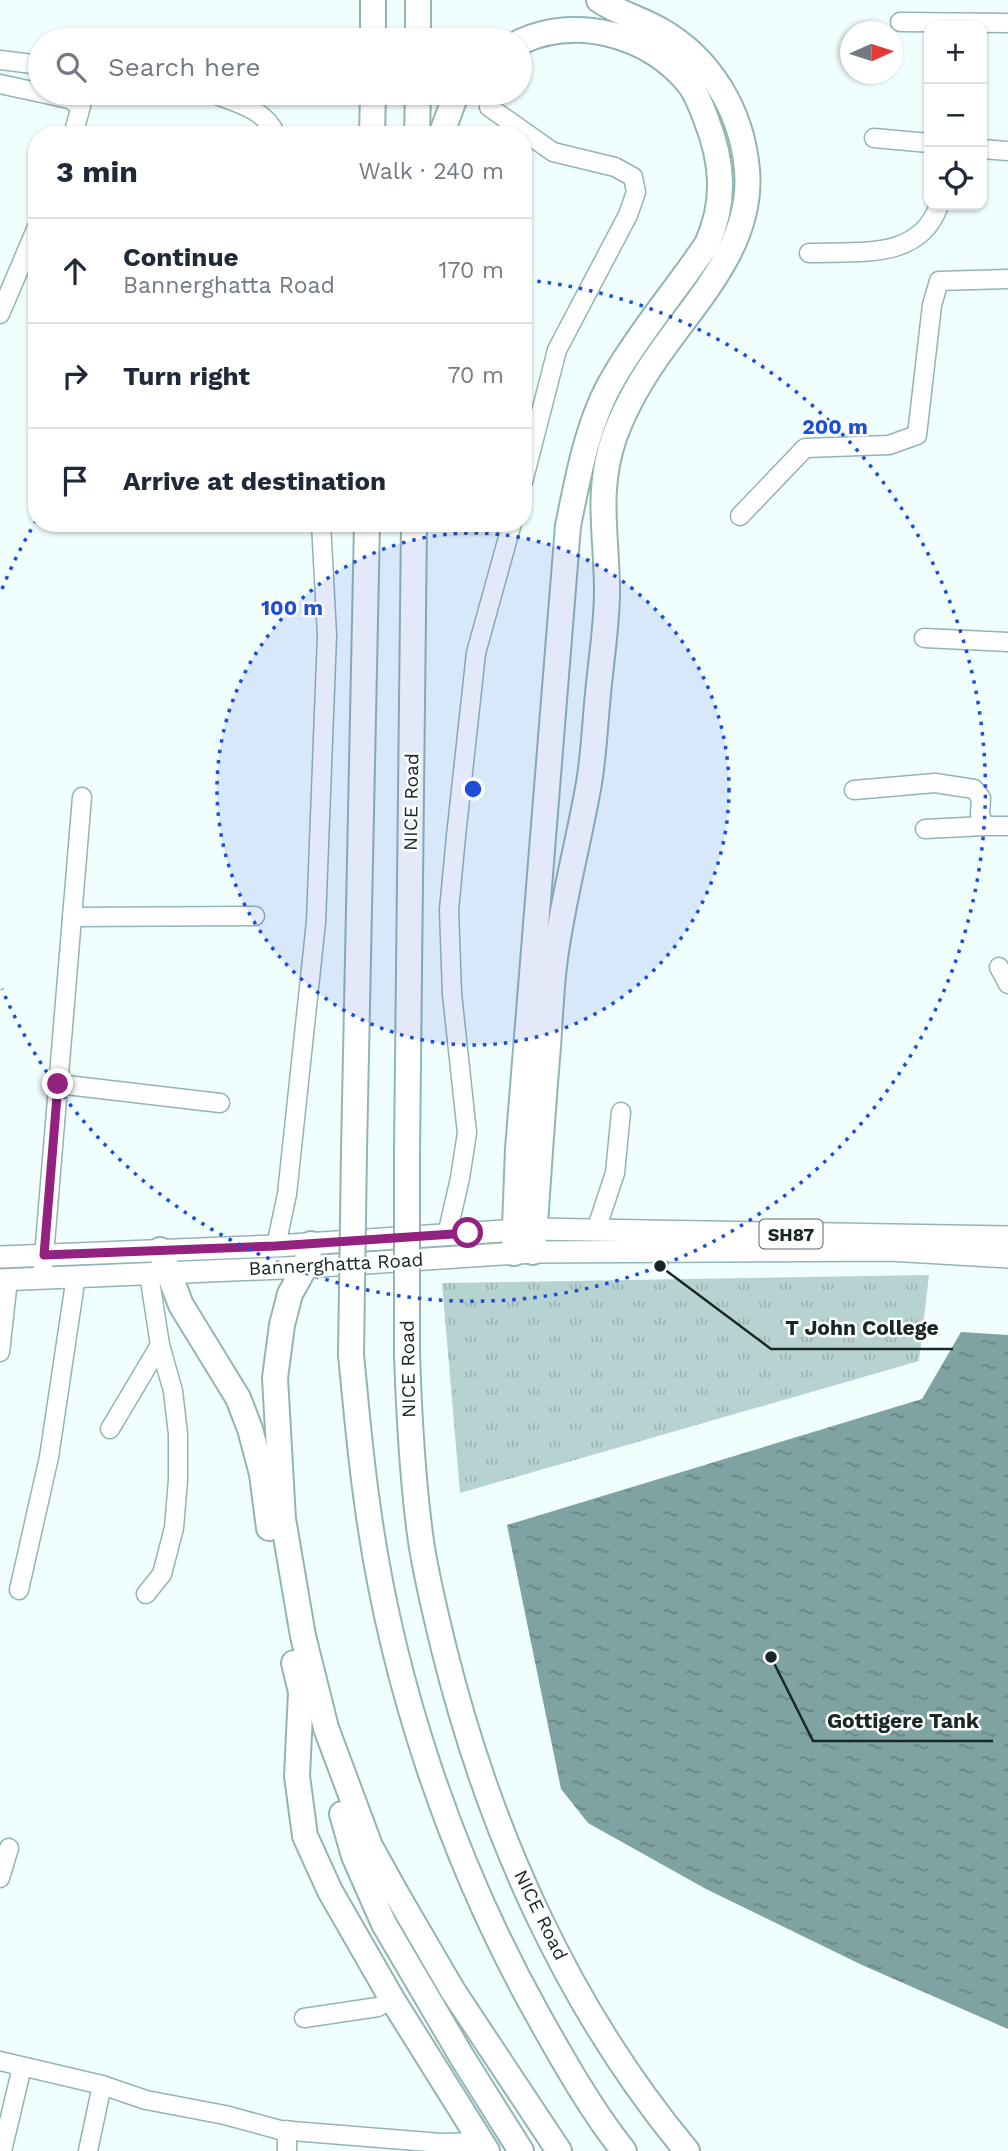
<!DOCTYPE html>
<meta charset="utf-8">
<style>
body{margin:0;font-family:"Work Sans",sans-serif;background:#f6f6f7;color:#1f2937}
.controls{position:absolute;right:21px;top:21px;display:grid;overflow:hidden;border-radius:14px;box-shadow:0 2px 5px #0004}
.controls button{width:63px;height:63px;display:grid;place-items:center;padding:0;border:0;border-bottom:2px solid #e0e1e3;background:#fff;color:#1f2937;font:35px sans-serif}
.compass{position:absolute;left:840px;top:21px;width:63px;height:63px;border-radius:50%;background:#fff;box-shadow:0 2px 5px #0004;rotate:87deg}
.stop{position:absolute;width:21px;height:21px;margin:-16px;border:5px solid #932180;border-radius:50%;background:#fff}
.stop.end{background:#932180;border-color:#fff;box-shadow:0 2px 7px #0008}
.list{margin:0;padding:0;list-style:none}
h2{display:flex;justify-content:space-between;align-items:center;height:91px;margin:0;padding:0 28px;font-size:30px}
h2 small{font-size:23px;font-weight:400;color:#747a83}
.list li{display:grid;grid-template-columns:46px 1fr auto;gap:21px;align-items:center;box-sizing:border-box;height:105px;padding:0 28px;border-top:2px solid #e0e1e3}
.list b{display:block;font-size:26px;white-space:nowrap}
.list p{margin:0;font-size:23px;white-space:nowrap;color:#747a83}
.list em{font-size:23px;font-style:normal;color:#747a83}
.icon{flex:none;width:38px;height:38px;fill:none;stroke:currentColor;stroke-width:2;stroke-linecap:round;stroke-linejoin:round}
.map{position:relative;flex:none;width:1008px;height:2151px;overflow:hidden}
.search{position:absolute;background:#fff;box-shadow:0 2px 5px #0004;left:28px;top:28px;width:504px;height:77px;display:flex;align-items:center;gap:18px;box-sizing:border-box;padding:0 24px;border-radius:38px;color:#747a83;font-size:26px}
.panel{position:absolute;background:#fff;box-shadow:0 2px 5px #0004;left:28px;top:126px;width:504px;height:406px;border-radius:28px}
.map>svg:first-child{display:block}
.grass{fill:url(#grass-tufts)}
.water{fill:url(#water-ripples)}
.lines{fill:none;stroke-linecap:round;stroke-linejoin:round}
.minor-casing{stroke:#92b5b4;stroke-width:21}
.major-casing{stroke:#92b5b4;stroke-width:24}
.highway-casing{stroke:#92b5b4;stroke-width:28}
.minor{stroke:#fff;stroke-width:18}
.major{stroke:#fff;stroke-width:21}
.highway{stroke:#fff;stroke-width:24}
.highway-bridge-casing{stroke:#92b5b4;stroke-width:28;stroke-linecap:butt}
.highway-bridge{stroke:#fff;stroke-width:24}
.route{stroke:#932180;stroke-width:9}
.ring{fill:none;stroke:#1d4ed8;stroke-width:3.5;stroke-dasharray:3.5 7}
.labels{text-anchor:middle;dominant-baseline:central;stroke-width:5;stroke-linejoin:round;paint-order:stroke}
.shield{fill:#fff;stroke:#5d6767;stroke-width:2}
.shield-label{font-size:18px;font-weight:bold;fill:#182626}
.street-label{font-size:19px;fill:#182626;stroke:#fff}
.centre{fill:#1d4ed8;stroke:#fff;stroke-width:3.5}
.ring-label{font-size:21px;text-anchor:middle;font-weight:bold;fill:#1d4ed8;stroke:#fff;stroke-width:5;stroke-linejoin:round;paint-order:stroke}
.leader{fill:none;stroke:#182626;stroke-width:2.5}
.callout-dot{fill:#182626;stroke:#fff;stroke-width:2.5}
.callout-label{font-size:21px;text-anchor:middle;font-weight:bold;fill:#182626;stroke:#fff;stroke-width:5;stroke-linejoin:round;paint-order:stroke}
</style>
<div class="map">
<svg width="1008" height="2151" viewBox="0 0 1008 2151">
<defs>
<pattern id="grass-tufts" width="24" height="20" patternUnits="userSpaceOnUse" patternTransform="scale(1.75)"><rect width="24" height="20" fill="#b6d2d1"/><path d="M3 7l-1-3M5 7V3M7 7l1-3M15 17l-1-3M17 17v-4M19 17l1-3" fill="none" stroke="#9cb4b3"/></pattern>
<pattern id="water-ripples" width="26" height="14" patternUnits="userSpaceOnUse" patternTransform="scale(1.75)"><rect width="26" height="14" fill="#7fa3a2"/><path d="M2 4q2-2 4 0t4 0M15 11q2-2 4 0t4 0" fill="none" stroke="#678584"/></pattern>
</defs>
<rect width="100%" height="100%" fill="#f0fefe"/>
<path class="grass" d="M929,1275L919,1361L460,1493L442,1283Z"/>
<path class="water" d="M961,1332L1008,1335V2029L862,1965L706,1889L588,1823L561,1789L507,1525L922,1399Z"/>
<g class="lines">
<defs>
<g id="minor">
<path d="M900,22L1008,23"/>
<path d="M0,60L40,65"/>
<path d="M0,84L69,99L81,106L73,135"/>
<path d="M211,93C234,102 266,109 276,135"/>
<path d="M489,107L553,152L615,167L633,177L636,192L628,215L557,350L523,482"/>
<path d="M874,138L929,143"/>
<path d="M982,149L1008,151"/>
<path d="M809,253C858,251 920,261 939,205"/>
<path d="M0,314L37,227"/>
<path d="M740,516L805,448L889,445L917,435L932,305L939,281L1008,279"/>
<path d="M924,638L1008,642"/>
<path d="M854,790L935,783L974,789L981,798L980,814L984,826H1008"/>
<path d="M925,829L984,826"/>
<path d="M72,917L255,916"/>
<path d="M999,967L1008,984"/>
<path d="M58,1084L220,1103"/>
<path d="M596,1230L615,1173L621,1112"/>
<path d="M447,1235L460,1178L467,1133L452,994L449,910L456,836L476,653L512,523"/>
<path d="M276,1246L287,1194L316,922L327,635L321,523"/>
<path d="M43,1268L82,797"/>
<path d="M0,1352L8,1280"/>
<path d="M110,1429L160,1345"/>
<path d="M19,1590L49,1457L76,1276"/>
<path d="M146,1594L162,1574L174,1528L178,1480V1434L173,1391L160,1345L149,1274"/>
<path d="M0,1878L9,1848"/>
<path d="M304,2018L378,2007L392,1999"/>
<path d="M0,2061L102,2085L146,2100L225,2115L280,2130L441,2143L481,2142"/>
<path d="M2,2151L22,2067"/>
<path d="M88,2151L102,2085"/>
<path d="M287,2151V2130"/>
</g>
<g id="major">
<path d="M0,1257L276,1246L534,1229L1008,1237"/>
<path d="M0,1280L305,1267L533,1252L890,1250L1008,1257"/>
</g>
<g id="highway">
<path d="M373,40V0"/>
<path d="M418,40V0"/>
<path d="M372,135L373,93"/>
<path d="M417,135L418,93"/>
<path d="M441,135L454,100L459,93"/>
<path d="M354,1151L367,523"/>
<path d="M407,1151L414,523"/>
<path d="M311,1244L305,1267L290,1294L282,1325L275,1378L283,1519L303,1636L326,1728L370,1846L396,1893L453,1991L559,2151"/>
<path d="M160,1250L181,1305L238,1398L250,1429L262,1474L269,1528"/>
<path d="M533,1252C538,1183 542,1115 548,1047C550,1017 551,987 555,958C563,899 579,841 589,783C594,753 595,723 598,694C601,660 607,625 607,591C607,535 595,491 615,435C627,403 645,373 665,346C703,293 753,240 747,170C742,112 711,59 660,30C641,19 618,13 599,0"/>
<path d="M514,1253L518,1149L568,526C578,477 588,420 614,377C641,330 677,289 707,244C726,202 723,162 706,119C702,108 697,95 690,85C650,35 578,15 520,42"/>
<path d="M407,1354C409,1415 412,1474 420,1534C425,1573 435,1611 444,1649C489,1830 567,2007 687,2151"/>
<path d="M351,1355C356,1404 360,1454 367,1502C391,1681 451,1860 539,2017C563,2060 593,2113 624,2151"/>
<path d="M294,1663L301,1692L297,1776L305,1836L330,1891L392,1999L487,2151"/>
<path d="M342,1814L354,1856L384,1924L462,2057L521,2151"/>
</g>
</defs>
<use href="#minor" class="minor-casing"/>
<use href="#major" class="major-casing"/>
<use href="#highway" class="highway-casing"/>
<use href="#minor" class="minor"/>
<use href="#major" class="major"/>
<use href="#highway" class="highway"/>
<defs>
<g id="highway-bridge">
<path d="M407,1151V1354"/>
<path d="M351,1355L354,1151"/>
</g>
</defs>
<use href="#highway-bridge" class="highway-bridge-casing"/>
<use href="#highway-bridge" class="highway-bridge"/>
</g>
<g class="lines">
<path class="route" d="M58,1084L44,1255L276,1246L468,1233"/>
</g>
<circle cx="473" cy="789" r="256" fill="#1d4ed8" fill-opacity=".12"/>
<g class="ring">
<circle cx="473" cy="789" r="256"/>
<path d="M2 589A512 512 0 0 1 36 521M527 280A512 512 0 1 1 2 989"/>
</g>
<g class="labels">
<rect class="shield" x="759.5" y="1219.5" width="63" height="29" rx="5"/>
<g class="shield-label">
<text x="791" y="1234">SH87</text>
</g>
<g class="street-label">
<text transform="translate(411 802) rotate(-89)">NICE Road</text>
<text transform="translate(336 1264) rotate(-3)">Bannerghatta Road</text>
<text transform="translate(408 1369) rotate(-91)">NICE Road</text>
<text transform="translate(541 1915) rotate(64)">NICE Road</text>
</g>
</g>
<circle cx="473" cy="789" r="10" class="centre"/>
<g class="ring-label">
<text x="835" y="434">200 m</text>
<text x="292" y="615">100 m</text>
</g>
<path class="leader" d="M660 1266L771 1349H953M771 1657L813 1741H993"/>
<g class="callout-dot">
<circle cx="660" cy="1266" r="7"/>
<circle cx="771" cy="1657" r="7"/>
</g>
<g class="callout-label">
<text x="862" y="1335">T John College</text>
<text x="903" y="1728">Gottigere Tank</text>
</g>
</svg>
<div class="controls">
<button>+</button>
<button>−</button>
<button><svg class="icon" aria-label="locate" viewBox="0 0 24 24"><circle cx="12" cy="12" r="6"/><path d="M12 2v4M12 18v4M2 12h4M18 12h4"/></svg></button>
</div>
<svg class="compass" viewBox="-18 -18 36 36"><path d="M0-13l5 13h-10z" fill="#e53935"/><path d="M0 13l5-13h-10z" fill="#747a83"/></svg>
<div class="stop" style="left:468px;top:1233px"></div>
<div class="stop end" style="left:58px;top:1084px"></div>
<div class="search"><svg class="icon" aria-label="search" viewBox="0 0 24 24"><circle cx="10" cy="10" r="6"/><path d="M15 15l6 6"/></svg>Search here</div>
<section class="panel">
<h2>3 min<small>Walk · 240 m</small></h2>
<ul class="list">
<li><svg class="icon" aria-label="ahead" viewBox="0 0 24 24"><path d="M12 20V5M6 11l6-6 6 6"/></svg><div><b>Continue</b><p>Bannerghatta Road</p></div><em>170 m</em></li>
<li><svg class="icon" aria-label="right" viewBox="0 0 24 24"><path d="M7 20v-9h11M14 6l5 5-5 5"/></svg><div><b>Turn right</b></div><em>70 m</em></li>
<li><svg class="icon" aria-label="arrive" viewBox="0 0 24 24"><path d="M6 21V4h12l-3 4 3 4H6"/></svg><div><b>Arrive at destination</b></div></li>
</ul>
</section>
</div>
